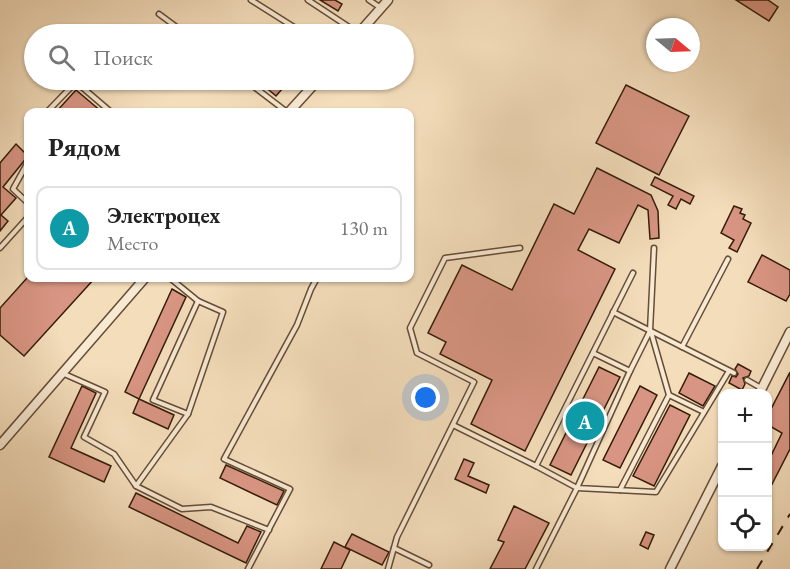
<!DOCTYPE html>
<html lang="ru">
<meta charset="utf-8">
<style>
body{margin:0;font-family:"EB Garamond",serif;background:#f6f6f6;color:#222}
.controls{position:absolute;right:18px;bottom:18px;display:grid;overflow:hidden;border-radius:12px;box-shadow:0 2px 4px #0004}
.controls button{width:54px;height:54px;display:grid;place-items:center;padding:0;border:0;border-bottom:2px solid #e0e0e0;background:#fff;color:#222;font:30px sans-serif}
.compass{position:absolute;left:646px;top:18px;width:54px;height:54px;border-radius:50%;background:#fff;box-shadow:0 2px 4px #0004;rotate:109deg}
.you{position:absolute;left:426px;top:398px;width:21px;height:21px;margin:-15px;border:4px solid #fff;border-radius:50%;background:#1a73e8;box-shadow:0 0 0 9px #1a73e833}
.badge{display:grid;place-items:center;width:39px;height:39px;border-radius:50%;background:#8f2418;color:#fff;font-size:20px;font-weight:700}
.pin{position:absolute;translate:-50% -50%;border:3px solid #fff;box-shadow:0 2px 6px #0006}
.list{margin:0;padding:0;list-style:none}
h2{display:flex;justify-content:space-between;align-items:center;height:78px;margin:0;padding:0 24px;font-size:26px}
h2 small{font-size:20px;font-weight:400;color:#767676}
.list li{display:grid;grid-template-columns:39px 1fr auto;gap:18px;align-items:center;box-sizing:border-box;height:84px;margin:0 12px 12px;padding:0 12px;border:2px solid #e0e0e0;border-radius:12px}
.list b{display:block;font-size:22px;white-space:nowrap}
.list p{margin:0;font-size:20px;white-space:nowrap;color:#767676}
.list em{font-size:20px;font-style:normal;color:#767676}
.icon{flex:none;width:33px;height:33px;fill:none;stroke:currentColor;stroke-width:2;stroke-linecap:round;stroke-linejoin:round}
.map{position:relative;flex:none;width:790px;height:569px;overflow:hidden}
.search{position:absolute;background:#fff;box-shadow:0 2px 4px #0004;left:24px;top:24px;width:390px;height:66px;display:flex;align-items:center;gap:15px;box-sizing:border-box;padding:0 21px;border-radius:33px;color:#767676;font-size:22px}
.panel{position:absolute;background:#fff;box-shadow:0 2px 4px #0004;left:24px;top:108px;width:390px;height:174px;border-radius:12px}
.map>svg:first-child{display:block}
.building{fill:#d89583;stroke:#351d09;stroke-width:1.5}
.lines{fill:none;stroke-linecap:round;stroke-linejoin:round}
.service-casing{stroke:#654d36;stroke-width:7}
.minor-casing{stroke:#654d36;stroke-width:11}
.service{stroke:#f8e9d3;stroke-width:4}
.minor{stroke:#f8e9d3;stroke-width:8}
.rail{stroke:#351d09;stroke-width:2;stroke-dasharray:10 10;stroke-linecap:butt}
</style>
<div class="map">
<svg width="790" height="569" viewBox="0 0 790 569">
<rect width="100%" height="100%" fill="#f4ddbb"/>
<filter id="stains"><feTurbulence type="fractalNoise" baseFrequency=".00333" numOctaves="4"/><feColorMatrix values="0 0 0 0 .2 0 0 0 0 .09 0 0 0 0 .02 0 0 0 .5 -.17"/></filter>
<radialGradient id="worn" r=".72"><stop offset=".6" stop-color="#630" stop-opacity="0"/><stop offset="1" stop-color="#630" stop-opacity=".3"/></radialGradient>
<g class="building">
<path d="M320,0H335L342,4L338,11Z"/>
<path d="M736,0H768L778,7L769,21Z"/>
<path d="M268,80H290L276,96L263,85Z"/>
<path d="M626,85L689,116L659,175L596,143Z"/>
<path d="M76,90L102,112H56Z"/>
<path d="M16,144L28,156L3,187L16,198L1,215L8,221L0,231V163Z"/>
<path d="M597,168L651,195L658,211L659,238L650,239L648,210L638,205L619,243L589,229L578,250L615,269L525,451L471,424L492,380L440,354L446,342L428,333L462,265L512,290L554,204L574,214Z"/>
<path d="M655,177L694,196L690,204L681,199L676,209L668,205L673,196L651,185Z"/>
<path d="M734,206L742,209L740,213L745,215L743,219L751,223L737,252L729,248L734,240L721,233Z"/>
<path d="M762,255L790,270V294L786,301L748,282Z"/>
<path d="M27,278H95L24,356L0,335V308Z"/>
<path d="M172,289L186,297L139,399L125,392Z"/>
<path d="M738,364L751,371L749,376L743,378L745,384L742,390L729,383L732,376L736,377L738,374L735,369Z"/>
<path d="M599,367L620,377L571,475L550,465Z"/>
<path d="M790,372V449L768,492V462L782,433L768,425V415Z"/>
<path d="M689,373L715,386L703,406L679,393Z"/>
<path d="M82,386L96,393L71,448L111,466L104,482L49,457Z"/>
<path d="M640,386L657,395L620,468L603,460Z"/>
<path d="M139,399L174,415L168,429L133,413Z"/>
<path d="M670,405L690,415L654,486L633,476Z"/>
<path d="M464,459L474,463L468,476L489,485L486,493L455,479Z"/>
<path d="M226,465L284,491L277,505L220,478Z"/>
<path d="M136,493L238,543L247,526L261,532L246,563L129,507Z"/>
<path d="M514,506L549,523L525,569H490L504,542L498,540Z"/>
<path d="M646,532L654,535L648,549L640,545Z"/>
<path d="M352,534L389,552L382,565L345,547Z"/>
<path d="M334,542L350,550L341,569H321Z"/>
</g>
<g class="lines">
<defs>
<g id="service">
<path d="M251,0L305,34"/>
<path d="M308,0L358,33"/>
<path d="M369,0L381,8"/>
<path d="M159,14L186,34"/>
<path d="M245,80L287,112"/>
<path d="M47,112L76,82L111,112"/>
<path d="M28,162L13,189L28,203"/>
<path d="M0,248L28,217"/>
<path d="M613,312L734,373"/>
<path d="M651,332L669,395"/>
<path d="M682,347L728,259"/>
<path d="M593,353L630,371L577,488L656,492L729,371"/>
<path d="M630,371L650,331L654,248"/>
<path d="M62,373L105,392L84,437L114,454L136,486L182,509L211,507L269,530"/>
<path d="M747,380L761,388"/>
<path d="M188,414L153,400L198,301"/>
<path d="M453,425L536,466L633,273"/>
<path d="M136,486L188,414L223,312L198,301L170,278"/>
<path d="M620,490L669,395L704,412"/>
<path d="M394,548L429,565"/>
<path d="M248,569L290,489L224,459L297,325L311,289L317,278"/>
<path d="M388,569L397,537L474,382L417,353L410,328L445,258L520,248"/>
<path d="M536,569L577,488L536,466"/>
</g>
<g id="minor">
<path d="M358,34L388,0"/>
<path d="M289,112L318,80"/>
<path d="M759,394L790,332"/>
<path d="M0,445L145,278"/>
<path d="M670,569L722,466"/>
</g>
</defs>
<use href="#service" class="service-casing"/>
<use href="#minor" class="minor-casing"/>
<use href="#service" class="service"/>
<use href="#minor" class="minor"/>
<path class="rail" d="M757,569L790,514"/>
</g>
<rect width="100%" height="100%" filter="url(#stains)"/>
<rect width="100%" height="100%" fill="url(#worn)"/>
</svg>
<div class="controls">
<button>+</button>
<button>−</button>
<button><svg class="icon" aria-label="locate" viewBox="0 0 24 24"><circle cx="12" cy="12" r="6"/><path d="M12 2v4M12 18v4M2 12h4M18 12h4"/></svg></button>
</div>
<svg class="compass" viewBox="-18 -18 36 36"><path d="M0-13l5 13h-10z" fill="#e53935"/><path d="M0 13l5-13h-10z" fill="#767676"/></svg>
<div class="you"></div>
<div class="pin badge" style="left:585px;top:421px;background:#0f9aa8">A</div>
<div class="search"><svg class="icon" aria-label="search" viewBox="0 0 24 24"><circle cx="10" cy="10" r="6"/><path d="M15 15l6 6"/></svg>Поиск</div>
<section class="panel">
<h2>Рядом<small></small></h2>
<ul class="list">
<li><span class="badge" style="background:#0f9aa8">A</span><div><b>Электроцех</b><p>Место</p></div><em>130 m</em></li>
</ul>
</section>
</div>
